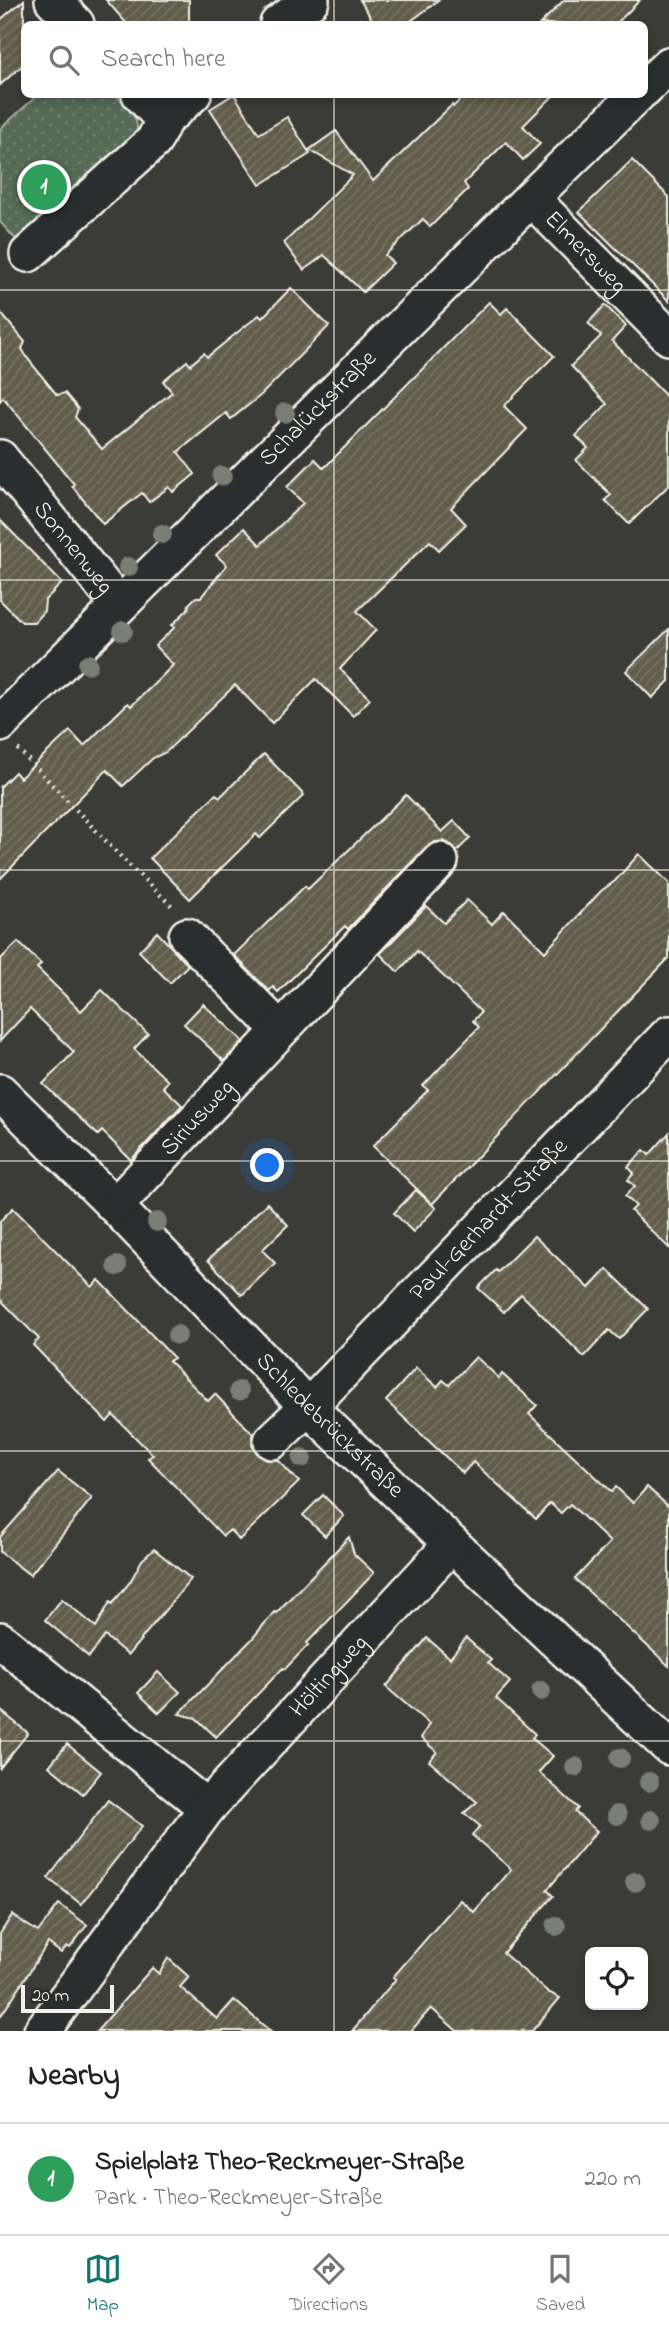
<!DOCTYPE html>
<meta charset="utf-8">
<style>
body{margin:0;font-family:"Indie Flower",sans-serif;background:#f2f2f2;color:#222}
.controls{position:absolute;right:21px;bottom:21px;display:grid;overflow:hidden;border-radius:10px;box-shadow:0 4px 10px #0003}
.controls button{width:63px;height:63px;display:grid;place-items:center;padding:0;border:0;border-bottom:2px solid #e0e0e0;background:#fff;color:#222;font:35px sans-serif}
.scale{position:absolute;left:21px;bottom:18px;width:93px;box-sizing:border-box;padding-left:7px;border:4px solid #f4f1e8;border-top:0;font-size:19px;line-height:24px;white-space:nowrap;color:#f4f1e8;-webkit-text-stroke:5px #2a2d2e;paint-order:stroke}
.you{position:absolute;left:268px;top:1166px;width:24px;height:24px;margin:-18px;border:5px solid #fff;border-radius:50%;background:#1a73e8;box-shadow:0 0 0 10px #1a73e833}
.badge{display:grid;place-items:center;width:46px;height:46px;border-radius:50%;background:#0f766e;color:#fff;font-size:23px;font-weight:700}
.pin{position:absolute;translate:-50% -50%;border:4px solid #fff;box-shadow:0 2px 7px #0006}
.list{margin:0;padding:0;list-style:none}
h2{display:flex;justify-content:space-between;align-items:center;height:91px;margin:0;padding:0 28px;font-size:30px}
h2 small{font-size:23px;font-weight:400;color:#767676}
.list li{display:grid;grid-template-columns:46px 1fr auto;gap:21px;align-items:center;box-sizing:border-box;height:112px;padding:0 28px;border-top:2px solid #e0e0e0}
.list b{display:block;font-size:26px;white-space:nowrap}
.list p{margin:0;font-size:23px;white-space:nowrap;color:#767676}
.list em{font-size:23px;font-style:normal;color:#767676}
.icon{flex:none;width:38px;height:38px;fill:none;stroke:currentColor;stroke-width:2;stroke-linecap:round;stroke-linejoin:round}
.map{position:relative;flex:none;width:669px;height:2031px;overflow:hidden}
.search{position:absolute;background:#fff;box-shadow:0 4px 10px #0003;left:21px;right:21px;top:21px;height:77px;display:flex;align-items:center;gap:18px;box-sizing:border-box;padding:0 24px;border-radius:10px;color:#767676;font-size:26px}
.sheet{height:203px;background:#fff}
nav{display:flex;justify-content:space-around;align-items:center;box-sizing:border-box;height:98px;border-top:2px solid #e0e0e0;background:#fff;font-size:19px;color:#767676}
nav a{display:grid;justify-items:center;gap:4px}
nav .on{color:#0f766e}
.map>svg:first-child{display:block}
.park{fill:url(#park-dots);stroke:#a5aea0;stroke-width:2}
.building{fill:url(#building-hatch);stroke:#f4f1e8;stroke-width:2}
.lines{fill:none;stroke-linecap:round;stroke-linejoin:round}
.minor-casing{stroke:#f4f1e8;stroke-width:40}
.path{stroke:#f4f1e8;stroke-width:4.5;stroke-dasharray:2 5;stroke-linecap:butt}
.minor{stroke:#2a2d2e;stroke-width:35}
.tree{fill:#7a7e75}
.grid{fill:none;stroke:#f4f1e8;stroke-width:2;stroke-opacity:0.55}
.labels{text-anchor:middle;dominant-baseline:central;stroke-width:5;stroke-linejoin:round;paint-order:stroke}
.street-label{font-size:24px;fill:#f4f1e8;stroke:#2a2d2e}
</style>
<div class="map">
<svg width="669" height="2031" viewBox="0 0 669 2031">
<defs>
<pattern id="park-dots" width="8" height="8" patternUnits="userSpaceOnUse" patternTransform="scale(1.75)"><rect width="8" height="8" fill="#566b57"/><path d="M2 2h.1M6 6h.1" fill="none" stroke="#6f816f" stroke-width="1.8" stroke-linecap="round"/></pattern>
<pattern id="building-hatch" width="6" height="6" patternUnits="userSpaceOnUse" patternTransform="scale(1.75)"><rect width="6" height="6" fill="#625b4b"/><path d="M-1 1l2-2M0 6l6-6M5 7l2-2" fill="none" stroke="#797365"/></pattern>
</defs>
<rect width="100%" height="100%" fill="#3b3b37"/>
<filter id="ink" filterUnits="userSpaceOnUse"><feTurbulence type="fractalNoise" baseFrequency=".0143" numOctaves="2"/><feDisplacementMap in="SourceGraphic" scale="14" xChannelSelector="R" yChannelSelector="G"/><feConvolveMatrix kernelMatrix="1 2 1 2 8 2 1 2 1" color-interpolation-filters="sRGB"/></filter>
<g filter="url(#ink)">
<path class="park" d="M39,94L116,95C131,111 141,117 136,141L22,246L0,222V129Z"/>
<g class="building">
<path d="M24,0V64L0,85V20Z"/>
<path d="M106,0H189V24H127Z"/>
<path d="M360,0H439L407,24H375Z"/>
<path d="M564,0H640L616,24H540Z"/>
<path d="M234,94L259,134L287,117L310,154L260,185L210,109Z"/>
<path d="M466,94H555L523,126L540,144L523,160L506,142L464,183L468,189L430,227L423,219L385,255L393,263L363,292L324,255L304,270L284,243L353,175L309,150L336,131L373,181L452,105L453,107Z"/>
<path d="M632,160L669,197V301L579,212Z"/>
<path d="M291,288L329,326L261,395L231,419L226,413L178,452L195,474L173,492L169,487L149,502L142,493L103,524L72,486L74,484L3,397L0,401V312L25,342L22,349L28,359L57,395L65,393L78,409L75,417L102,449L172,392L163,381L187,361L190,365L204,353L207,357L259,315L262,318Z"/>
<path d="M489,302L501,314L507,308L554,356L504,406L527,429L451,508L466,524L439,550L430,541L357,611L376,630L340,669L370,699L353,716L316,679L272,723L235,685L166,752L153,758L123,786L107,770L0,879V787L15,772L20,778L70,731L84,746L128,703L131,706L153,685L173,665L155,646L175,627L172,625L188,609L189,604L196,597H201L227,565L216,555L244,528L260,545L303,503L287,487L315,459L324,468Z"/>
<path d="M605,305L626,326L612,341L669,399V485L629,524L605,500L611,495L576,460L588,448L576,436L607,404L571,366L601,336L588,323Z"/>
<path d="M0,520L62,583L45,600L44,611L34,622H22L0,600Z"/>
<path d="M669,629V681L652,698L626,671Z"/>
<path d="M264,754L304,795L260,838L256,834L190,899L150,858L216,794L220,797Z"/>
<path d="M406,795L442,832L454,821L470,838L457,851L453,846L444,841L435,842L426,847L348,929L345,926L278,992L273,987L269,991L234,955L305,886L308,889Z"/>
<path d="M639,854L669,883V958L432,1204L373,1146L428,1090L423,1086L479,1027L473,1021L481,1012L417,951L398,972L380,954L426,906L444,923L467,900L492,924L504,911L545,952L601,891L615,881Z"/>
<path d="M157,932L188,965L170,983L139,951Z"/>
<path d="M18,942L41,964L37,968L81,1011L102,990L148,1034L134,1049L168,1081L163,1087L182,1105L131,1160L102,1131L98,1135L43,1084L74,1052L30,1009L0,1041V960Z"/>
<path d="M203,1004L243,1041L224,1061L184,1024Z"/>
<path d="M669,1133V1248L631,1211L636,1206L625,1196L635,1186L628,1180L634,1173L628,1167L644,1150L649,1155Z"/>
<path d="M416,1190L436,1208L413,1232L394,1213Z"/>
<path d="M267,1203L288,1225L262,1250L275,1263L242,1295L208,1260Z"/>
<path d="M13,1208L92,1287L99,1280L174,1358L169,1361L208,1401L215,1394L253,1434L252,1445L258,1455L267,1460H278L299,1482L239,1540L230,1530L223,1536L148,1458L153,1455L113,1415L107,1422L33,1345L39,1339L0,1299V1221Z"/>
<path d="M534,1236L589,1288L607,1269L648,1309L619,1339L609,1330L584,1357L521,1294L504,1312L478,1288L496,1270L498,1272Z"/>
<path d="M476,1357L499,1378L502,1374L537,1405L529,1414L612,1492L616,1487L633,1503L647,1487L669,1507V1666L575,1579L610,1542L570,1504L561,1513L550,1503L536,1519L473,1462L463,1473L386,1401L416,1368L437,1387L443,1380L449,1385Z"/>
<path d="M58,1471L92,1498L30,1575L0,1552V1537Z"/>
<path d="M323,1495L344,1516L325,1536L303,1515Z"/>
<path d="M349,1537L354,1554L374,1573L307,1643L308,1645L285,1669L283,1668L216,1737L196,1718L179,1714L252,1639L274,1612L276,1613Z"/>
<path d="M154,1549L191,1579L128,1655L105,1636L89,1657L45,1620L62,1599L96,1627L110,1602L112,1604L130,1582L142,1560Z"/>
<path d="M427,1638L450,1658L466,1638L491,1660L488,1663L510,1682L496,1698L535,1734L532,1738L553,1756L539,1772L578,1808L575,1812L597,1831L547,1890L553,1896L503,1953L548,1992L560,1998L532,2031H457L431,2008L411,2031H352L396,1979L393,1977L460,1900L474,1912L511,1869L472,1835L480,1826L464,1813L477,1802L429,1761L437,1752L421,1738L429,1724L386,1687Z"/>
<path d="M158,1672L180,1692L159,1713L138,1693Z"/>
<path d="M0,1710L28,1733L0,1768Z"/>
<path d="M67,1744L101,1772L83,1794L49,1766Z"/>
<path d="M108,1800L142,1826L81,1904L48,1878Z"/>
<path d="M59,1904L87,1925L70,1948L67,1946L61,1953L48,1943L0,2017V1934L12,1915L38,1932Z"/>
<path d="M168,1958L189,1977L180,1987L217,2019L234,2000L270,2031H97L152,1968L159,1974Z"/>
</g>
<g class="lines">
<defs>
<g id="minor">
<path d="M53,0L76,24"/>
<path d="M278,24L311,0"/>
<path d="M644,89L669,65"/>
<path d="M140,94L164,120"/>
<path id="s1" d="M531,198L669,337"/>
<path d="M28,254L154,141L164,120L193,94"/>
<path id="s2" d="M0,458L119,605"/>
<path id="s3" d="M0,724L531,198L638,94"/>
<path d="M187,936L280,1030"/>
<path id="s4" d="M0,1092L115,1206L308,1407L452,1544L669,1747"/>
<path id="s5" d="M115,1206L440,861"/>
<path id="s6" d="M272,1441L321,1394L669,1034"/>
<path d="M0,1640L207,1808"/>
<path id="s7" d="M42,2031L207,1808L452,1544"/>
</g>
</defs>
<use href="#minor" class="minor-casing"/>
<path class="path" d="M18,749L124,860L174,908"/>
<use href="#minor" class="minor"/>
</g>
<g class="tree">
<circle cx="285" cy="413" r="10"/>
<circle cx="222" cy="476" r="10"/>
<circle cx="162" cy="534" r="10"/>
<circle cx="128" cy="567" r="10"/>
<circle cx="123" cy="631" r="10"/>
<circle cx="88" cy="664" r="10"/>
<circle cx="157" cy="1222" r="10"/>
<circle cx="117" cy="1266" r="10"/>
<circle cx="177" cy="1335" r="10"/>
<circle cx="239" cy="1391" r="10"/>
<circle cx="302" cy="1458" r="10"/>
<circle cx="541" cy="1691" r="10"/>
<circle cx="620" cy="1758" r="10"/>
<circle cx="575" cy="1767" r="10"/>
<circle cx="649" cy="1782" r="10"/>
<circle cx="617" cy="1815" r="10"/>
<circle cx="651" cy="1820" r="10"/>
<circle cx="635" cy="1882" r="10"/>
<circle cx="556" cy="1926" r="10"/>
</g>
</g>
<path class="grid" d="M334,0V24M334,94V2031M0,290H669M0,580H669M0,870H669M0,1161H669M0,1451H669M0,1741H669"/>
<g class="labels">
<g class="street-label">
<text stroke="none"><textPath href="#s1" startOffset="77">Elmersweg</textPath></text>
<text stroke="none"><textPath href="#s3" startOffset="448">Schalückstraße</textPath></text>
<text stroke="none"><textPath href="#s2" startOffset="116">Sonnenweg</textPath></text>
<text stroke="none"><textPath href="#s5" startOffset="121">Siriusweg</textPath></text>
<text stroke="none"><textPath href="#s6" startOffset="310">Paul-Gerhardt-Straße</textPath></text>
<text stroke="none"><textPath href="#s4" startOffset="469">Schledebrückstraße</textPath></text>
<text stroke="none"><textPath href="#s7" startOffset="457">Höltingweg</textPath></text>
</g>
</g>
</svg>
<div class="controls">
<button><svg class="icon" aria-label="locate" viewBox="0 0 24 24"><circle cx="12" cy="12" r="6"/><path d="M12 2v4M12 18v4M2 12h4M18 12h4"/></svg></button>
</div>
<div class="scale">20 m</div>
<div class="you"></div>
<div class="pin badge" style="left:44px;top:187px;background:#2e9e5b">1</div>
<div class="search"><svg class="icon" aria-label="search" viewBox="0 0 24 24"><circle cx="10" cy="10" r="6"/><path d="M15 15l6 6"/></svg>Search here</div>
</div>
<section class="sheet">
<h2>Nearby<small></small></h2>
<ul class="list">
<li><span class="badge" style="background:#2e9e5b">1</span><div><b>Spielplatz Theo-Reckmeyer-Straße</b><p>Park · Theo-Reckmeyer-Straße</p></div><em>220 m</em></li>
</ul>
</section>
<nav>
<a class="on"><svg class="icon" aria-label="map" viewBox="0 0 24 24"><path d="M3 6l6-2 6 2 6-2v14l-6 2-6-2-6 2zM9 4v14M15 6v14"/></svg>Map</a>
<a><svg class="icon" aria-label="directions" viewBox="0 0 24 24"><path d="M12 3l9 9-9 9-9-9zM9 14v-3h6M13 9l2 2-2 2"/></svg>Directions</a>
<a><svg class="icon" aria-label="saved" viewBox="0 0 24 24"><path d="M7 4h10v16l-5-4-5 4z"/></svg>Saved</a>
</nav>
